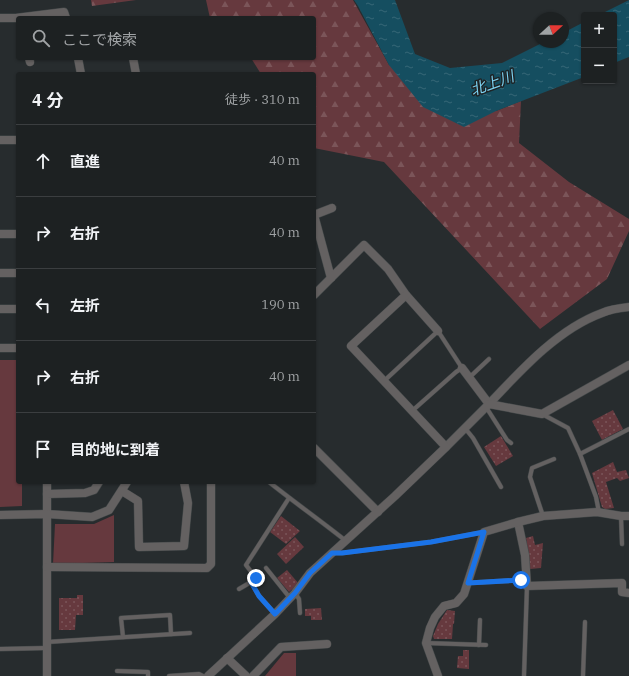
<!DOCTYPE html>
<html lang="ja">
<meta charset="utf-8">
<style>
body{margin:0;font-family:"IBM Plex Serif","Noto Sans JP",serif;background:#2a2e2f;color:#f1f3f6}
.controls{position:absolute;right:12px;top:12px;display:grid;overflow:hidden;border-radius:4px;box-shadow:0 1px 3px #0004}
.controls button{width:36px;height:36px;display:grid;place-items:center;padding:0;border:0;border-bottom:1px solid #3b3e40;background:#1d2122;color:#f1f3f6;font:20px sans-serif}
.compass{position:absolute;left:533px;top:12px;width:36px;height:36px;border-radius:50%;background:#1d2122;box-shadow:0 1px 3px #0004;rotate:69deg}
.stop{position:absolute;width:12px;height:12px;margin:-9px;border:3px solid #1a73e8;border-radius:50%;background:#fff}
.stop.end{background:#1a73e8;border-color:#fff;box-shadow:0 1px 4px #0008}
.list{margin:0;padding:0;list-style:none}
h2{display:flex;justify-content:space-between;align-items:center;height:52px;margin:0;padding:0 16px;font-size:17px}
h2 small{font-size:13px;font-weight:400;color:#a0a3a5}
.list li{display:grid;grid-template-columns:26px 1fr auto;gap:12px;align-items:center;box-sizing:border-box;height:72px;padding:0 16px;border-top:1px solid #3b3e40}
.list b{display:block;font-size:15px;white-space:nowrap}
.list em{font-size:13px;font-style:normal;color:#a0a3a5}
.icon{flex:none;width:22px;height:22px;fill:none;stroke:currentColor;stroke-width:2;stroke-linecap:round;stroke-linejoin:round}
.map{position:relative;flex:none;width:629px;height:676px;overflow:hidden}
.search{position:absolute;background:#1d2122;box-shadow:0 1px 3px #0004;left:16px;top:16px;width:300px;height:44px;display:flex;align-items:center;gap:10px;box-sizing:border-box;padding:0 14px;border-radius:4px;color:#a0a3a5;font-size:15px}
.panel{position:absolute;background:#1d2122;box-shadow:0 1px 3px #0004;left:16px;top:72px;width:300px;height:412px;border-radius:4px}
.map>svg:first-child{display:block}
.grass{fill:url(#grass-dots)}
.forest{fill:url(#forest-firs)}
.park{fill:#66393e}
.water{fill:url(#water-ripples)}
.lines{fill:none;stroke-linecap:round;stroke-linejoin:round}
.service-casing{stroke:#434849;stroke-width:5}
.minor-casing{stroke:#434849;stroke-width:9}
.service{stroke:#646161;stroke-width:4}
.minor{stroke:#646161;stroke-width:8}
.route{stroke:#1a73e8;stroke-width:5}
.labels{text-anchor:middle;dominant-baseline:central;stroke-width:3;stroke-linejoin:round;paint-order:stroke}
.water-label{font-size:15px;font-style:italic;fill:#7cd2f1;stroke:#1e2325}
</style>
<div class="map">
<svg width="629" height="676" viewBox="0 0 629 676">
<defs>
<pattern id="grass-dots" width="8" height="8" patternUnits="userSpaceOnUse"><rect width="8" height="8" fill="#66393e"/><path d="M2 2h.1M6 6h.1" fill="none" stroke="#7b5559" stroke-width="1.8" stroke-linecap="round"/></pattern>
<pattern id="forest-firs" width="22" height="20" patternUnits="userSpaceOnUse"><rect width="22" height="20" fill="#66393e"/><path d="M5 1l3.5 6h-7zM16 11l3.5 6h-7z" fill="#7b5559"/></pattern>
<pattern id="water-ripples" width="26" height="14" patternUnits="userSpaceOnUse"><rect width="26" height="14" fill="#154e60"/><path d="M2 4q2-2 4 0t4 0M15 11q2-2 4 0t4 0" fill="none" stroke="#366776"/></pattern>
</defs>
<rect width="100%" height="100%" fill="#272c2e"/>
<g class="grass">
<path d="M613,410L623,429L602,440L592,421Z"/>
<path d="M501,436L513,456L496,466L484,447Z"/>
<path d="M613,462L617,472L626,470L629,478L620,481L617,478L606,482L614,508L605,509L602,507L592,473Z"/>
<path d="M281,516L300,531L286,544L270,532Z"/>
<path d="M533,536L535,545L543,543L541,568L530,569L526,538Z"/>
<path d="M295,537L304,547L286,564L277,554Z"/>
<path d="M287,570L299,584L289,592L277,578Z"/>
<path d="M77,595H83V615H76L75,630H59V598H77Z"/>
<path d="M321,608L322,620H311V616H305V609Z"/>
<path d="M447,610L455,611L454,624H453L452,639H434L433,636L438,624Z"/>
<path d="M463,650H469V669L457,668L458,656H463Z"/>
</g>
<g class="forest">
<path d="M91,0H136L92,6Z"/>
<path d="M206,0H353L389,65L496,111L521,101L519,143L569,182L629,219V231L607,279L540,329L384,162L314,148V74H261L251,58H314V18H210Z"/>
</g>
<g class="park">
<path d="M0,360H18V482H22V506L0,507Z"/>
<path d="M114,515V562L53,564L55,524H94Z"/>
<path d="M284,653H296V676H265Z"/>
</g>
<g class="water">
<path d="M354,0H395L415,54L450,68L502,63L544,42H563V33L584,22V77L496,111L464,127L423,107L389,65L358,6Z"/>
<path d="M629,0V57L614,63V15H599Z"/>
</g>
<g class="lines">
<defs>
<g id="service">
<path d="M470,378L472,375L489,359"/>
<path d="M384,381L438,331L462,368L456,372L412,411"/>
<path d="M486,407L507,440L511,443"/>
<path d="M542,414L568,428L580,454L629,429"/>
<path d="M464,427L473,438L501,487"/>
<path d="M580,454L596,497L599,512"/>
<path d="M269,482C294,502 321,521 346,541"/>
<path d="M543,516L530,477L532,468L554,459"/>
<path d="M621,516L622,544"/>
<path d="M334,553H342L431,542L484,532"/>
<path d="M266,568L290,598"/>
<path d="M468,583L521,580L527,586L524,676"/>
<path d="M239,589L251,582"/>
<path d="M295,593L299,599L300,613"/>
<path d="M275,614L259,596L251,582L256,578L246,565L289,498"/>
<path d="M123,637L121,618L170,615L171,634"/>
<path d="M47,642L190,633"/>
<path d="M426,643L486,645"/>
<path d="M479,645L480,620"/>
<path d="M0,649L47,648"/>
<path d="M117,671L148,672V676"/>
<path d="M169,676L199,674L203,676"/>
<path d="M583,676L585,622"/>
</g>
<g id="minor">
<path d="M0,18H16L64,12L66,18"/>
<path d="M29,58L30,62"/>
<path d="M78,58L81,74"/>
<path d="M133,58L136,74"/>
<path d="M0,140H18"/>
<path d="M314,215L331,278"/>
<path d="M314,215L332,208"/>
<path d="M0,234H18"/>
<path d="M0,273H18"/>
<path d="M314,295L364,245L388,269L406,295L438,331"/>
<path d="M0,309H18"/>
<path d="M0,348H18"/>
<path d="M462,368L489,404C521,370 558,329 602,313C611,309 620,308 629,307"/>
<path d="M446,447L489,404L542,414L629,365"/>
<path d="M314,448L378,512"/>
<path d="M47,482V494"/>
<path d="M99,482L94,490L85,493L47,494V514L92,517L109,510L127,482"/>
<path d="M122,491L138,501L139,547L184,546L188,503L184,482"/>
<path d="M0,515L47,514V676"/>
<path d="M518,522L525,555L527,586L622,583V592L629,593"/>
<path d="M47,567L207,568L211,564V482"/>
<path d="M227,658L246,676"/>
<path d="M208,676L275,614L295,593L310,573L395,496L446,447L351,346L406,295"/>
<path d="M253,676L281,647L327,644"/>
<path d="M438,676L426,643L430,628L435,617L444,606L456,603L464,594L484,532L518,522L543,516L597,512L621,516H629"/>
</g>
</defs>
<use href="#service" class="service-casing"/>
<use href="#minor" class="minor-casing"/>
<use href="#service" class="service"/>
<use href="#minor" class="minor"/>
</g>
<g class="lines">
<path class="route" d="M256,578L251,582L259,596L275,614L295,593L310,573L332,553H342L431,542L484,532L468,583L521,580"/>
</g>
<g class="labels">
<g class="water-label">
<text transform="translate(492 83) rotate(-20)">北上川</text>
</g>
</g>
</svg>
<div class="controls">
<button>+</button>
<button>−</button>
</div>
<svg class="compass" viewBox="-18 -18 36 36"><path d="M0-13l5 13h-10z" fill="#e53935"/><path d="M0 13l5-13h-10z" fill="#a0a3a5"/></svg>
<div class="stop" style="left:521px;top:580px"></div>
<div class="stop end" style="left:256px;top:578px"></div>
<div class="search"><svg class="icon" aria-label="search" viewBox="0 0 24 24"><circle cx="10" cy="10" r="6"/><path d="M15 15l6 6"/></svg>ここで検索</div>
<section class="panel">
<h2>4 分<small>徒歩 · 310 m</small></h2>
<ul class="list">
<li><svg class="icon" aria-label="ahead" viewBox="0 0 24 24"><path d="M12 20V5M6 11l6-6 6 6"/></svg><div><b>直進</b></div><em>40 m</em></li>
<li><svg class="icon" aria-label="right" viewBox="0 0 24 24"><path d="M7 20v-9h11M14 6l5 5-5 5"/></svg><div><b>右折</b></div><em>40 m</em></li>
<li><svg class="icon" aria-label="left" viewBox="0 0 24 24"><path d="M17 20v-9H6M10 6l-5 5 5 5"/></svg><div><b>左折</b></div><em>190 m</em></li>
<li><svg class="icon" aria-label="right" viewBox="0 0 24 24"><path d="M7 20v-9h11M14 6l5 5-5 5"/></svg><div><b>右折</b></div><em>40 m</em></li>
<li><svg class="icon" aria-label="arrive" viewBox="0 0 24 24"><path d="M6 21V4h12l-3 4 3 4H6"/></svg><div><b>目的地に到着</b></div></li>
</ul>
</section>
</div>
